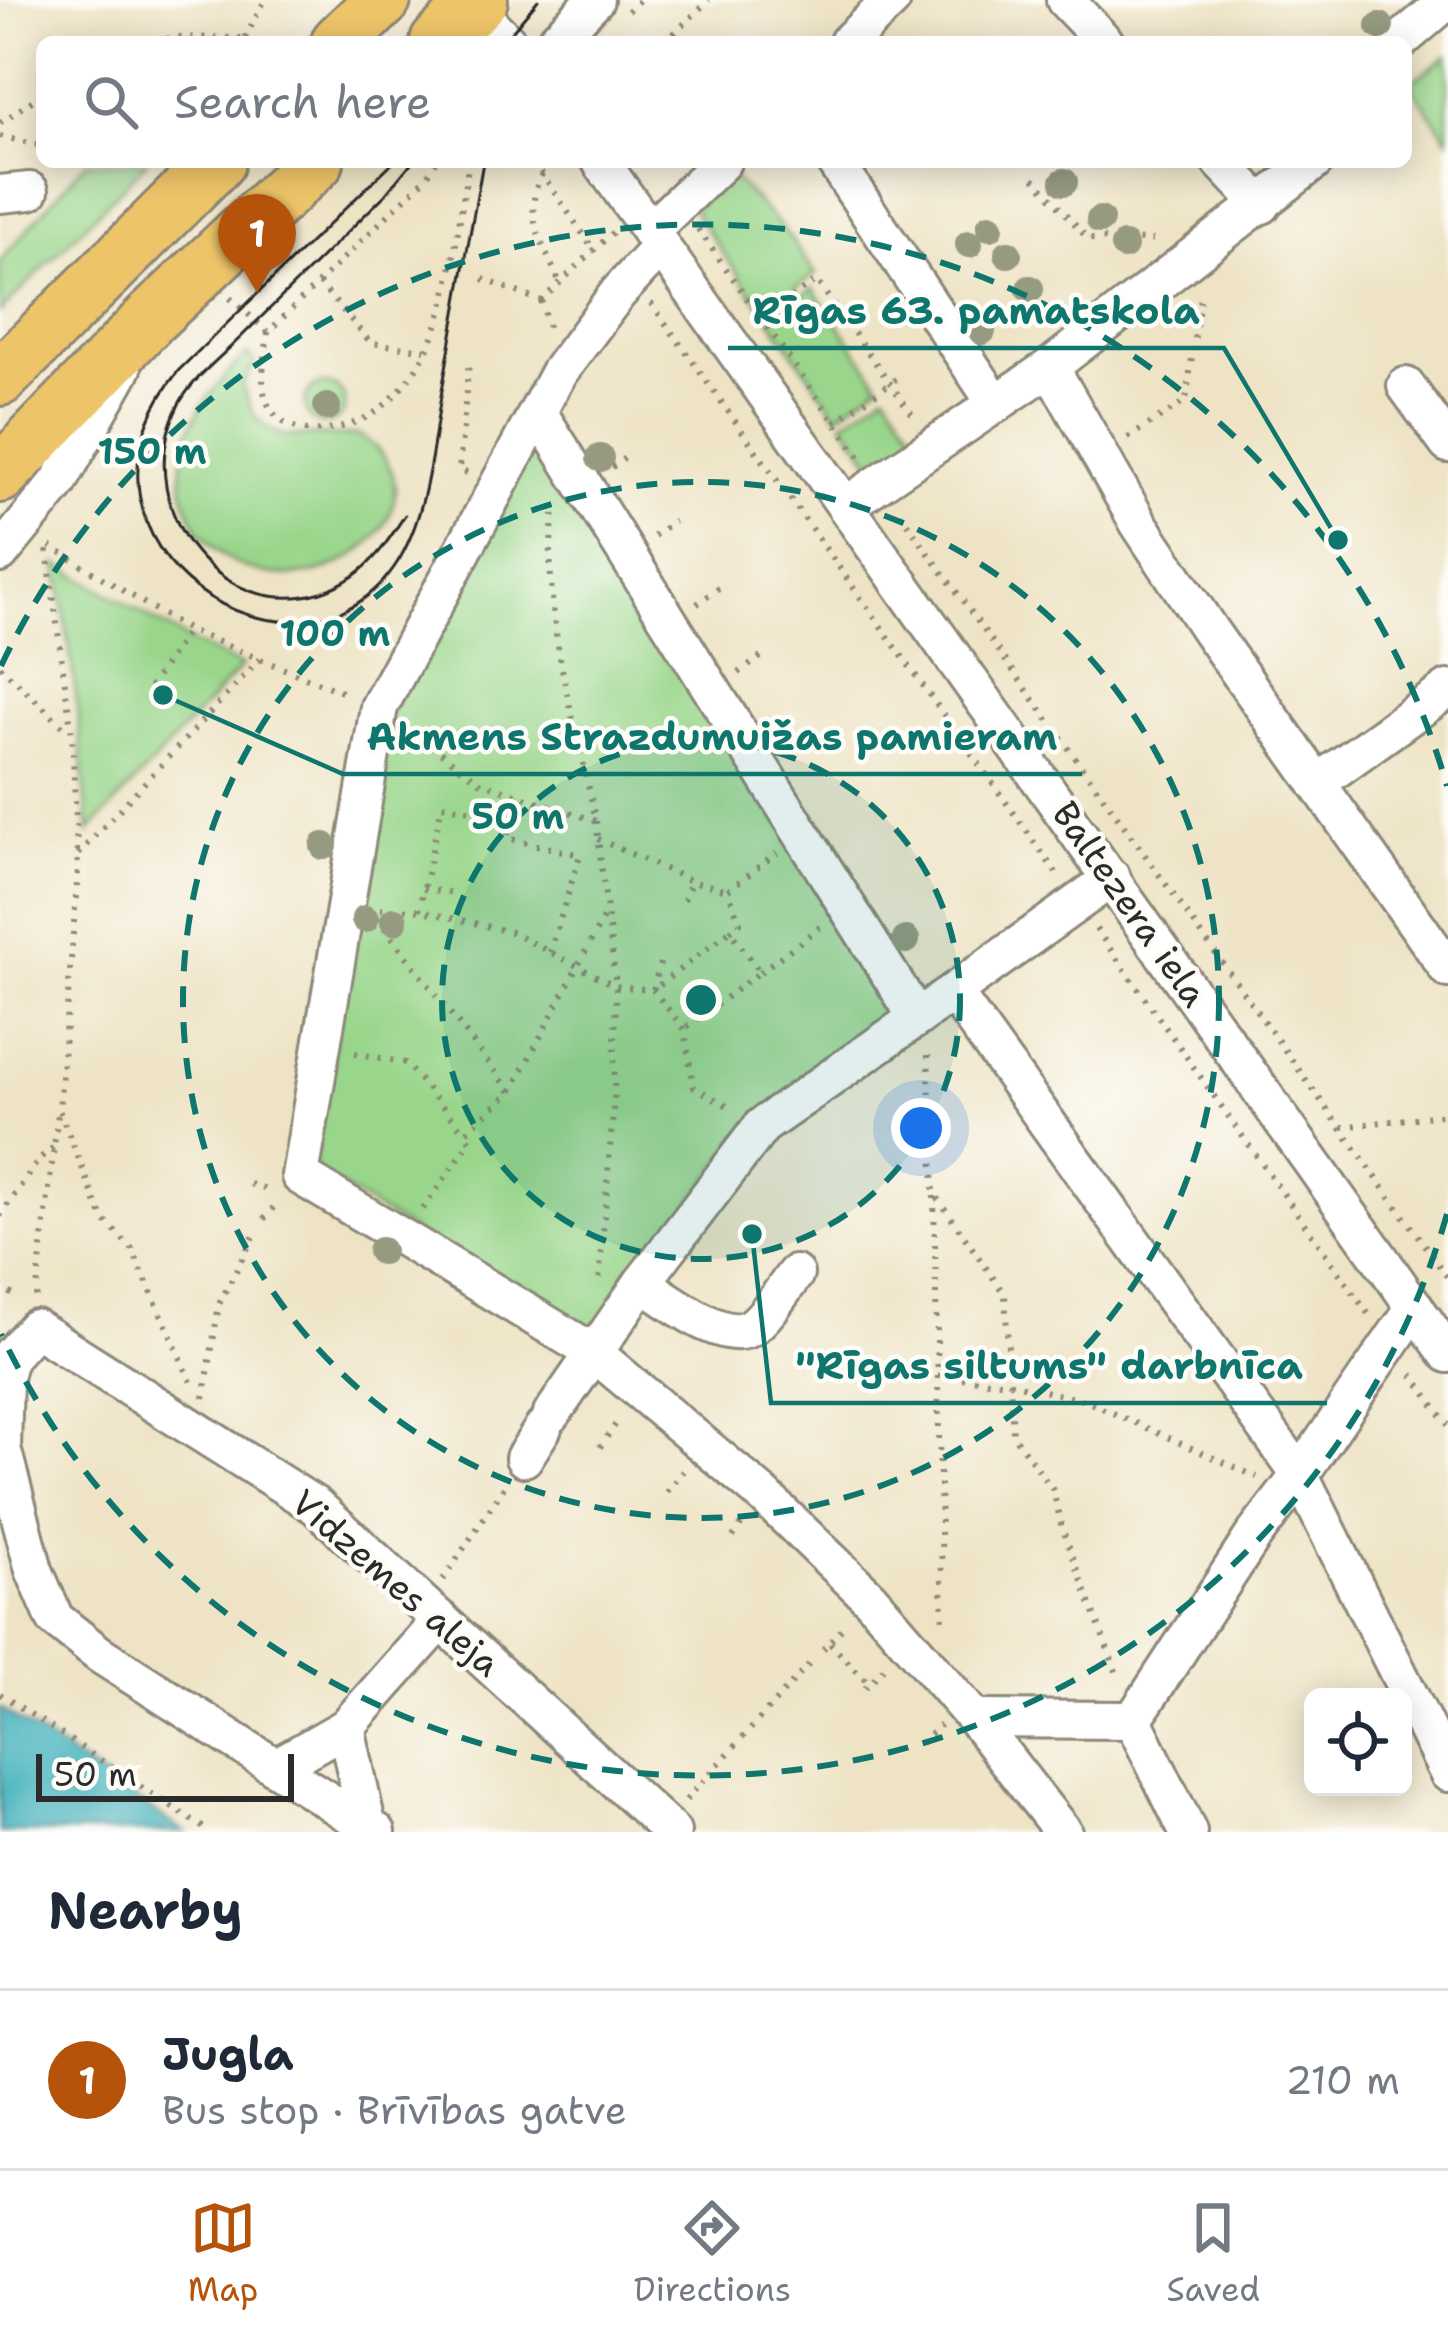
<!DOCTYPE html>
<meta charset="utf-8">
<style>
body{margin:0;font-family:"Shantell Sans",sans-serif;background:#f2f2f3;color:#1f2937}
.controls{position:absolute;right:36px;bottom:36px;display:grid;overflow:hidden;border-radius:18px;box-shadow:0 6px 30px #0003}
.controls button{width:108px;height:108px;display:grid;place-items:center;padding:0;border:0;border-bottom:3px solid #e0e1e3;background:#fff;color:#1f2937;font:60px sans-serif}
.scale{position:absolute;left:36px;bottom:30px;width:258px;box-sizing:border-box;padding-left:12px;border:6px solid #2b2b2b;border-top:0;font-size:33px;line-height:42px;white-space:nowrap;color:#2b2b2b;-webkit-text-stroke:9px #fdfcf7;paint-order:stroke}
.you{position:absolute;left:921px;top:1128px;width:42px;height:42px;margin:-30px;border:9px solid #fff;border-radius:50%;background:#1a73e8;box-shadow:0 0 0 18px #1a73e833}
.badge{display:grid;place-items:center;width:78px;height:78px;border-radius:50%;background:#b45309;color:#fff;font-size:39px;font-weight:700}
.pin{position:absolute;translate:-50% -99px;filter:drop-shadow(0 3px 6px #0008)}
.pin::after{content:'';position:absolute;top:63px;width:42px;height:36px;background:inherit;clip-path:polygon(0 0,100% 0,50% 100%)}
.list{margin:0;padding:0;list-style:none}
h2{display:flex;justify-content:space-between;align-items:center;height:156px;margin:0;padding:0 48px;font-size:51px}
h2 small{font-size:39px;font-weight:400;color:#747a83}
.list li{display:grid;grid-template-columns:78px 1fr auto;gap:36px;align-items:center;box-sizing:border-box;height:180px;padding:0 48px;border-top:3px solid #e0e1e3}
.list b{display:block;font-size:45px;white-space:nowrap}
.list p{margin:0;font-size:39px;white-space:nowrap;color:#747a83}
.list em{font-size:39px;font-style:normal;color:#747a83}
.icon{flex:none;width:66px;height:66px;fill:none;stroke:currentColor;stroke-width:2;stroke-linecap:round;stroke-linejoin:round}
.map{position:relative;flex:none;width:1448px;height:1832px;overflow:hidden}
.search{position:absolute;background:#fff;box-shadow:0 6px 30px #0003;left:36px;right:36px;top:36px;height:132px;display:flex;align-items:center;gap:30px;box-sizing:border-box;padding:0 42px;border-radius:18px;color:#747a83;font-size:45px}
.sheet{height:336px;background:#fff}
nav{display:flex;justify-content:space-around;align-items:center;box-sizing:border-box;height:168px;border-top:3px solid #e0e1e3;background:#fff;font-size:33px;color:#747a83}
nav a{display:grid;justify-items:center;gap:6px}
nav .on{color:#b45309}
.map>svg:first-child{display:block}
.green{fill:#99d68b;stroke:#62805b;stroke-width:3}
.water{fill:#40b0bc;stroke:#366e74;stroke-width:3}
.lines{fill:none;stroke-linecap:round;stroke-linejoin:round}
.minor-casing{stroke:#8c8778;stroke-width:42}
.highway-casing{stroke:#8c8778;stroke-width:60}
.path{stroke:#8c8778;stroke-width:6;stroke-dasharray:3 9;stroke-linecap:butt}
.minor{stroke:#fff;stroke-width:36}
.highway{stroke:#eec469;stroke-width:54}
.tram{stroke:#2b2b2b;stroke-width:3}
.tree{fill:#959a80}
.ring{fill:none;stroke:#0f766e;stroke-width:6;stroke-dasharray:21 15}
.labels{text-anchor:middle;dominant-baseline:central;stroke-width:9;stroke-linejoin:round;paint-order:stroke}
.street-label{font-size:36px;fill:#2b2b2b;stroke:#fdfcf7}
.centre{fill:#0f766e;stroke:#fdfcf7;stroke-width:6}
.ring-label{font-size:36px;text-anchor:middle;font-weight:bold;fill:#0f766e;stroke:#fdfcf7;stroke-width:9;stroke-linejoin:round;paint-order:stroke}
.leader{fill:none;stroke:#0f766e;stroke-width:4.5}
.callout-dot{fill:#0f766e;stroke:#fdfcf7;stroke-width:4.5}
.callout-label{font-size:39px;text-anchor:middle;font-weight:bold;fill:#0f766e;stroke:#fdfcf7;stroke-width:9;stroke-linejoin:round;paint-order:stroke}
</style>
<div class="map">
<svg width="1448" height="1832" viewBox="0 0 1448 1832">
<rect width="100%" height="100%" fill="#fdfcf7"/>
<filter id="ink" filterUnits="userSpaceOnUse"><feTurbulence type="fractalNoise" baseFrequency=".00833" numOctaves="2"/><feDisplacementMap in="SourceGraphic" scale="24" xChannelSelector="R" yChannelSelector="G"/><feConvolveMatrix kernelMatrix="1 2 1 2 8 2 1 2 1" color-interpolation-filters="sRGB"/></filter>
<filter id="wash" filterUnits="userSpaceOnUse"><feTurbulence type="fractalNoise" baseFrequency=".004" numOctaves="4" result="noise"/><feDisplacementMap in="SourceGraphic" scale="48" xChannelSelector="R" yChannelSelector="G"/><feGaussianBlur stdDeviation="2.7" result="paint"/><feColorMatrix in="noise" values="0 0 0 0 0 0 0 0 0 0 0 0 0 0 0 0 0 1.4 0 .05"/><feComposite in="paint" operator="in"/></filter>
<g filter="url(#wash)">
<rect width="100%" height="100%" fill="#eee3c5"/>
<g class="green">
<path d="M1448,55V139L1409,83Z"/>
<path d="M86,162H147L0,312V261Z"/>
<path d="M725,169L783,229L816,274L764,311L694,212Z"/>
<path d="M813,288L880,384L837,415L770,319Z"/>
<path d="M247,354L255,362L242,386L253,414L267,428L285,436L359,435C457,496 333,616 234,562C209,549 192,525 185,498C170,438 206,393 247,354Z"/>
<circle cx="325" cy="404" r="20"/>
<path d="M886,392L920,442L877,469L843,422Z"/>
<path d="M537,435L902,1013L751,1123L589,1340L313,1170L388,714Z"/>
<path d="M57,564L195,644L242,666L89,832L75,687Z"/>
</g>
<path class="water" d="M0,1708L185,1832H0Z"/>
</g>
<g filter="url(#ink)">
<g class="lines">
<defs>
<g id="minor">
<path d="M465,0L508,42"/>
<path d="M1065,0L1105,42"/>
<path d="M554,42L595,0"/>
<path d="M848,42L892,0"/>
<path d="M1399,42L1448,0"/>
<path d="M601,162L1448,1354"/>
<path d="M835,162L996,404"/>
<path d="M1221,162L1262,205"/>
<path d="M1314,162L1050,367L1139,524L1210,631L1448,969"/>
<path d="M0,194L30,191"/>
<path d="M650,231L722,162"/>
<path d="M661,246L618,293L559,372L379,707L300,1176L593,1352L762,1494L870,1598L975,1719L1063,1832"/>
<path d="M1406,386L1448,444"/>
<path d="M538,412L917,1018L1112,878"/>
<path d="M847,505L1050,367"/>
<path d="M0,554L59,482L123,368"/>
<path d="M1317,783L1448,689"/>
<path d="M953,992L1300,1475L1448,1773"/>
<path d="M642,1283C667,1298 725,1347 753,1326C769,1314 783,1289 795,1274"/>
<path d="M552,1414L642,1283L762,1126L917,1018"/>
<path d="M524,1458L543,1428"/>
<path d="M975,1719L1133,1720L1252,1538L1300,1475L1415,1307"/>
<path d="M1133,1720L1188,1832"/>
<path d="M346,1727L367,1824"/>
<path d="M276,1767L346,1727L441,1620"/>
<path d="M377,1832L99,1654L55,1619L34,1570L2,1448L4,1378L9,1357L35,1328L316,1506L672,1832"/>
</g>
<g id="highway">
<path d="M339,42L383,0"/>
<path d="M438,42L480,0"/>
<path d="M0,378L217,162"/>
<path d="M0,475L150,319L316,162"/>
</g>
</defs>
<use href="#minor" class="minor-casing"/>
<use href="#highway" class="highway-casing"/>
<g class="path">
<path d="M628,11L639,0"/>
<path d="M245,38L265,0"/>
<path d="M155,42L174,37L245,38L249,42"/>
<path d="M665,42L709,0"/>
<path d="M0,123L42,94"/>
<path d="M0,136L42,146"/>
<path d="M534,162L595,252"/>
<path d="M501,166L503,162"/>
<path d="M542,174C521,215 543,244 560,283"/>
<path d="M1034,178L1088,239L1153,240"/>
<path d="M698,229L860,458"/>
<path d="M483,279L541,301"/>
<path d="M319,283L371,343L425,350"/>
<path d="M230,298L268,332L426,178L436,162"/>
<path d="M541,301L613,232"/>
<path d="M541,301L548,327"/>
<path d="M651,303L1057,874"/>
<path d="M762,319L816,280L915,418"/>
<path d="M268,332C266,353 260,375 265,396C279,445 342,433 374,413C395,399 416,372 427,350C451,302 459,216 469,162"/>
<path d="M835,422L896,379"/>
<path d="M1128,438L1186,401L1201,292"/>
<path d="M612,467L628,456"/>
<path d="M467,473L459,469L469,362"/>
<path d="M900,513L1448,1278"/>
<path d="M654,536L674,521"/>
<path d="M50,546L188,630L349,695"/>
<path d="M47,550L72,735L78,871L59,1110L103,1219L132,1249L192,1384"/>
<path d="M697,604L720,587"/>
<path d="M0,666L69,732"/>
<path d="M739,673L766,653"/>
<path d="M150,687L188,630"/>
<path d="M412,731L480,782L596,821C575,719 538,611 555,507"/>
<path d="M511,818L517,794"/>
<path d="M596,821L616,986L614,1099L599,1283"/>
<path d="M598,839L691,881L728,890"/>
<path d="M78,854L260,659"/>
<path d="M423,889L457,893"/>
<path d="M684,900L691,881"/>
<path d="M380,909L419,910L511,932L616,986L653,990L684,1029L694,1087L733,1109"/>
<path d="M419,910L442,805L511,818L507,838L580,855L550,952"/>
<path d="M377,918L511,1092"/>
<path d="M1096,929L1369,1315"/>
<path d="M730,931L740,923L728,890L777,853"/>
<path d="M660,963L653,990L730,931L760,972L684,1029"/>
<path d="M760,972L820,927"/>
<path d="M355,1053L405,1063L465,1133"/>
<path d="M928,1055L934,1193L1005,1295L1013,1435L1053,1490L1062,1528L1119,1679"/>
<path d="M1342,1127L1448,1114"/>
<path d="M250,1184L270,1190"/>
<path d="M934,1196L943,1627"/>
<path d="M423,1209L471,1141L465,1133L511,1092L607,911"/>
<path d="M0,1216L40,1158L55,1146"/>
<path d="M264,1219L278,1202"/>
<path d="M0,1286L19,1299"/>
<path d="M36,1297L58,1113"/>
<path d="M1412,1374L1448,1425"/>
<path d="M938,1376L1010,1383L1086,1401L1257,1477"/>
<path d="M204,1398L219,1304L256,1232"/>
<path d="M600,1447L620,1418"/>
<path d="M667,1492L683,1471"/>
<path d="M733,1537L743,1522"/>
<path d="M443,1580L505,1486"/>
<path d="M830,1643L869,1683"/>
<path d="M823,1649L847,1623"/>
<path d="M865,1688L887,1665"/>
<path d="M0,1694L210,1832"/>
<path d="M921,1743L940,1725"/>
<path d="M686,1800L812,1661"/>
</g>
<use href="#minor" class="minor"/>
<use href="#highway" class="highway"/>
<g class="tram">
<path d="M503,42L538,0"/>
<path d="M393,162L179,370C37,548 300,713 397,563C427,516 432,450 441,396C455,318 469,240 483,162"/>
<path d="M405,515C390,538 376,561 352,577C241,649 122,515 179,404C193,378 220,358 241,337C289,290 337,242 385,195L412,162"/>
</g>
</g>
<g class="tree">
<circle cx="1380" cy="26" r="14"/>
<circle cx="1064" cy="182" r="14"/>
<circle cx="1100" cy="220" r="14"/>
<circle cx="990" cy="227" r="14"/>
<circle cx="969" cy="244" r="14"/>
<circle cx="1124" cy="246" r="14"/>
<circle cx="1008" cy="254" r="14"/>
<circle cx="1030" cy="289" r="14"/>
<circle cx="982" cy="331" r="14"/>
<circle cx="327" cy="407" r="14"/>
<circle cx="600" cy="458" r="14"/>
<circle cx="324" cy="846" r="14"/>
<circle cx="365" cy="919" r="14"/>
<circle cx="394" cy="921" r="14"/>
<circle cx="906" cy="940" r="14"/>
<circle cx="381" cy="1251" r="14"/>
</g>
</g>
<circle cx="701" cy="1000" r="259" fill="#0f766e" fill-opacity=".12"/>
<g class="ring">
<circle cx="701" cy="1000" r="259"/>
<circle cx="701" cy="1000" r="518"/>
<path d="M1447 1214A776 776 0 0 1 1 1334M1 666A776 776 0 0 1 1447 786"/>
</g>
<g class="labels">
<g class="street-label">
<text transform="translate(1130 904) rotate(55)">Baltezera iela</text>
<text transform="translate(396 1583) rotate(41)">Vidzemes aleja</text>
</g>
</g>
<circle cx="701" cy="1000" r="18" class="centre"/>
<g class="ring-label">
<text x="152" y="464">150 m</text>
<text x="335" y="646">100 m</text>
<text x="518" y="829">50 m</text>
</g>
<path class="leader" d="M1338 540L1224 348H728M163 695L343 774H1082M752 1234L771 1403H1327"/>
<g class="callout-dot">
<circle cx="1338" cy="540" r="12"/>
<circle cx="163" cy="695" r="12"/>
<circle cx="752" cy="1234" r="12"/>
</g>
<g class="callout-label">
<text x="976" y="324">Rīgas 63. pamatskola</text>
<text x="712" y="750">Akmens Strazdumuižas pamieram</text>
<text x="1049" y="1379">"Rīgas siltums" darbnīca</text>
</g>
</svg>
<div class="controls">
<button><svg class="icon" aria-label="locate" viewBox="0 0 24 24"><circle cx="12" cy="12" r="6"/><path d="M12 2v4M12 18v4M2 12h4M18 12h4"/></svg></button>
</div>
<div class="scale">50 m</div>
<div class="you"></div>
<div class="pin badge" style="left:257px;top:293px">1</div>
<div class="search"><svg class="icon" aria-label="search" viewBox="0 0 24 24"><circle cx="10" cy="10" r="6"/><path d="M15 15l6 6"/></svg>Search here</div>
</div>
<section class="sheet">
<h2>Nearby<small></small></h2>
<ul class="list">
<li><span class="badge">1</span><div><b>Jugla</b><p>Bus stop · Brīvības gatve</p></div><em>210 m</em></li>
</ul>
</section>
<nav>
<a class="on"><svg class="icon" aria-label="map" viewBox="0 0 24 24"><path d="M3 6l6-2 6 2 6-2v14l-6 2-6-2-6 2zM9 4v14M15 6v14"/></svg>Map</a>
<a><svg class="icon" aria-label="directions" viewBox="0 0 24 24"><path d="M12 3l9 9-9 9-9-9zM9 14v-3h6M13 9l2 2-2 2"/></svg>Directions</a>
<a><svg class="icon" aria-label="saved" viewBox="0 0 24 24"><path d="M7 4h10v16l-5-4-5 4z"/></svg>Saved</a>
</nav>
